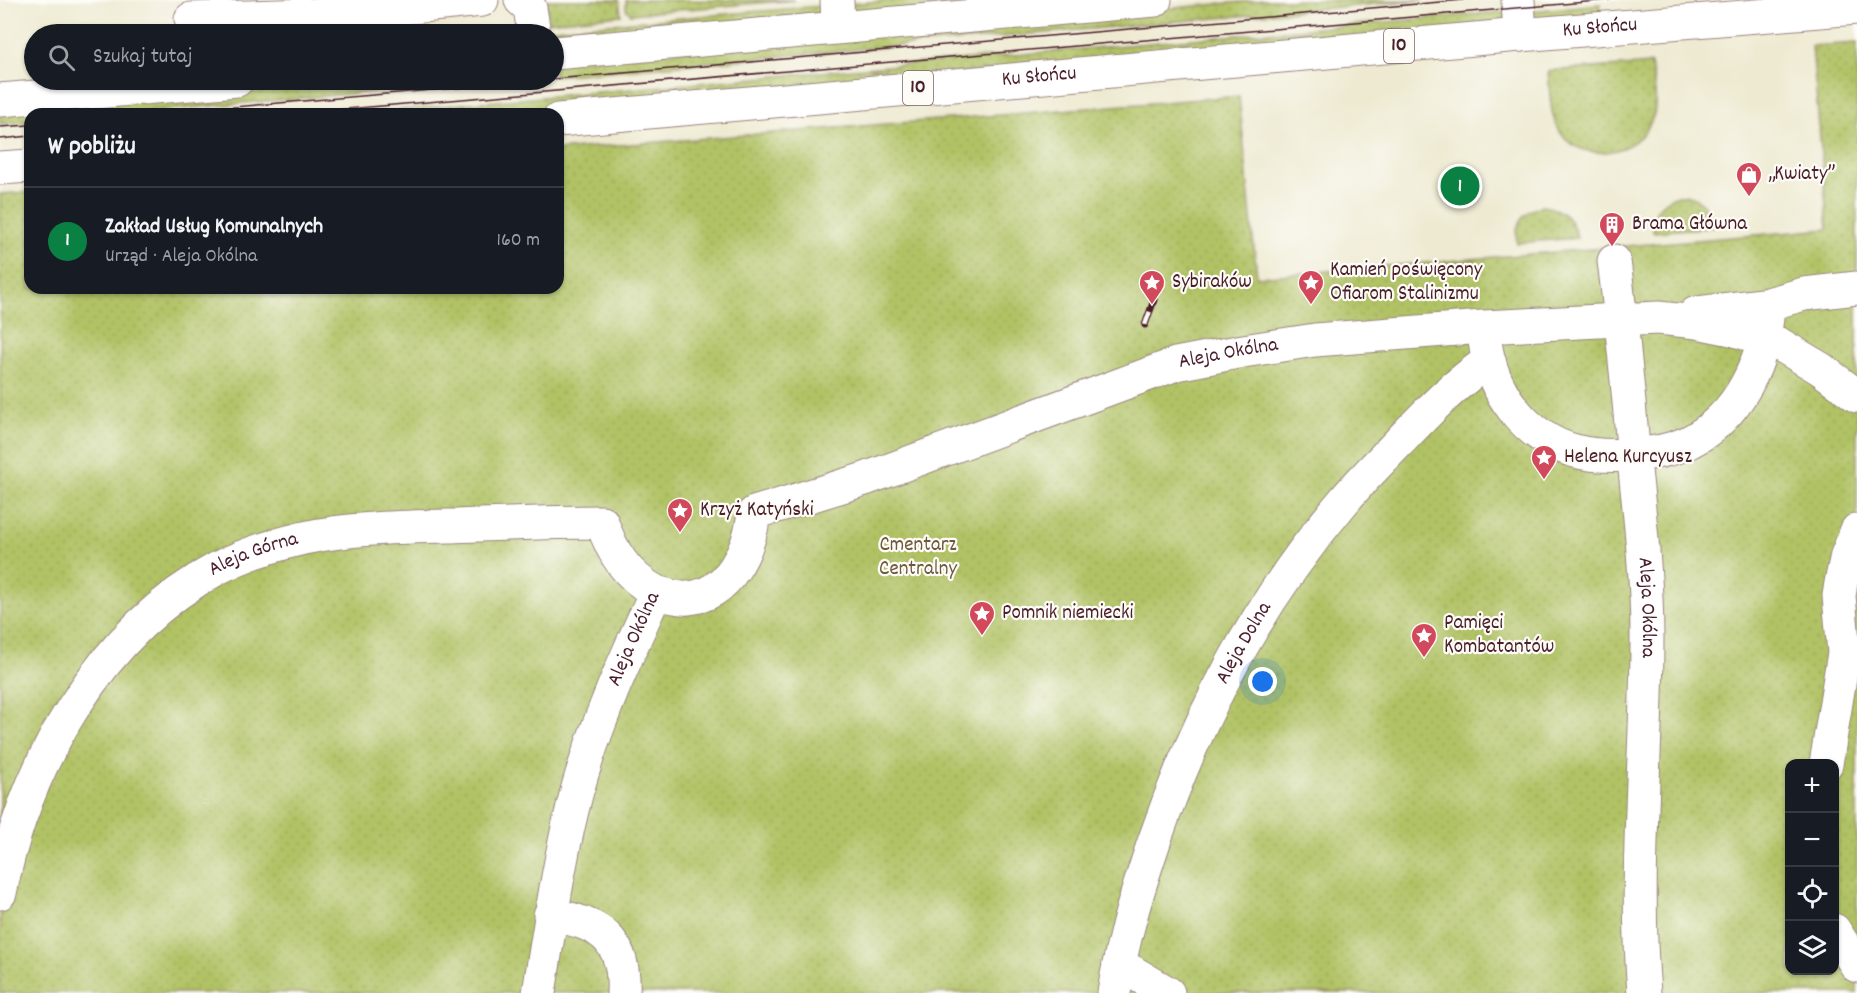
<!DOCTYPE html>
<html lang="pl">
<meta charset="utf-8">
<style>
body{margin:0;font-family:Dekko,sans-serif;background:#20242c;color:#f1f3f6}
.controls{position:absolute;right:18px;bottom:18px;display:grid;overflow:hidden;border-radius:12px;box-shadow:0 2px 4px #0004}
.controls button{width:54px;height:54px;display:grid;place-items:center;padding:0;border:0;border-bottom:2px solid #363941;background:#171b24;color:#f1f3f6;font:30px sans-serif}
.you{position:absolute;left:1263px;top:682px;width:21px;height:21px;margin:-15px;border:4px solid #fff;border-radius:50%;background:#1a73e8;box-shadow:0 0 0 9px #1a73e833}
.badge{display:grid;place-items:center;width:39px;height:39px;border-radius:50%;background:#0b8043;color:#fff;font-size:20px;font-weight:700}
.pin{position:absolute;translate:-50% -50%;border:3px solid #fff;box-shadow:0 2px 6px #0006}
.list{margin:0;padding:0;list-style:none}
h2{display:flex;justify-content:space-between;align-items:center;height:78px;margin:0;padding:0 24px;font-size:26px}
h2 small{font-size:20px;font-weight:400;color:#9ea1a6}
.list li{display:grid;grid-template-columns:39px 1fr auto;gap:18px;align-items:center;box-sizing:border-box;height:108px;padding:0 24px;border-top:2px solid #363941}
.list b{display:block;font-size:22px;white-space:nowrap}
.list p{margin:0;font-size:20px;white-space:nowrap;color:#9ea1a6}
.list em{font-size:20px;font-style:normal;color:#9ea1a6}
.icon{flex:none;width:33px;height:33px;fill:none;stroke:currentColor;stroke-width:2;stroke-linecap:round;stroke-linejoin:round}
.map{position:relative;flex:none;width:1857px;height:993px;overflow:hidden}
.search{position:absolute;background:#171b24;box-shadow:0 2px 4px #0004;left:24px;top:24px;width:540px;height:66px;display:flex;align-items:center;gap:15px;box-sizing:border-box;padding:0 21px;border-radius:33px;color:#9ea1a6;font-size:22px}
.panel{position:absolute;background:#171b24;box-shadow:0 2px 4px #0004;left:24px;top:108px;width:540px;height:186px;border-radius:18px}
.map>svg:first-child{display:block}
.green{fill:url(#green-dots);stroke:#7e7048;stroke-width:1.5;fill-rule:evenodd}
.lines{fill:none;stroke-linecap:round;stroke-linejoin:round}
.minor-casing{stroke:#9c847e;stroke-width:35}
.major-casing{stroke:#9c847e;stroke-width:35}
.minor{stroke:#fff;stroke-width:33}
.major{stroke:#fff;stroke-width:33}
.tram{stroke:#4a1f2b;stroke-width:1.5}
.rail-casing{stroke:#4a1f2b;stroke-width:7}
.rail{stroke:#fdfcf7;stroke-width:4.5;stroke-dasharray:14;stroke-linecap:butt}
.labels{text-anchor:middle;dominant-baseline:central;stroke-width:4.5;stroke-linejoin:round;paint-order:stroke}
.shield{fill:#fdfcf7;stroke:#806168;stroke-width:1.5}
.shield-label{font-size:20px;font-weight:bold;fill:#4a1f2b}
.street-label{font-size:21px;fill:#4a1f2b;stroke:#fdfcf7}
.poi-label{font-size:21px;fill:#4a1f2b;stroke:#fdfcf7;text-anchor:start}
.park-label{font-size:21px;fill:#6e583f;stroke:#fdfcf7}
</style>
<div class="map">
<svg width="1857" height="993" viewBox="0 0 1857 993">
<defs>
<pattern id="green-dots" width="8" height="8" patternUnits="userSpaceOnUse" patternTransform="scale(1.5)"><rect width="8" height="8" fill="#b1c265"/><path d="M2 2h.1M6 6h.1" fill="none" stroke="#9aa658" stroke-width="1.8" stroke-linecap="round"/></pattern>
</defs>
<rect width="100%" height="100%" fill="#fdfcf7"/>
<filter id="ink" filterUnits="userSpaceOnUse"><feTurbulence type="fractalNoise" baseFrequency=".0167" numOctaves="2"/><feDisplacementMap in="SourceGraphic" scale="12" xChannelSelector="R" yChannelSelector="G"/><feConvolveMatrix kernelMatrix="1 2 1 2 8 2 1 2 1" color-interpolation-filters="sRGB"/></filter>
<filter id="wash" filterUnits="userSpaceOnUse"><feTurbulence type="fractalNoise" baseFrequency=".008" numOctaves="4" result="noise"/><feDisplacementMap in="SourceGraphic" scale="24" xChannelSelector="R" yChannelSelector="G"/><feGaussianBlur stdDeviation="1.35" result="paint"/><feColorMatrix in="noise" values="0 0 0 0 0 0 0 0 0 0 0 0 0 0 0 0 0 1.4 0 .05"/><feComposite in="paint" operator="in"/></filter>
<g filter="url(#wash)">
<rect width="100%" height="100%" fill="#eeead2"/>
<g class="green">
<path d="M547,0H619L621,15L548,22Z"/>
<path d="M626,0H794L631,14L626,9Z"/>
<path d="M894,0H1034L858,12L848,4Z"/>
<path d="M1264,0H1423L554,76V62Z"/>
<path d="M1600,4L1601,18L1542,22L1534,16L1532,11Z"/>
<path d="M831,5L827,13L554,39V34H545L542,30Z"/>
<path d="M1508,11L1503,25L487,114H350Z"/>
<path d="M1857,43V993H0V194L30,192V288H558V150L1239,96L1257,277L1828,229L1812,46ZM1790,764H1834V970H1790Z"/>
<path d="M1651,64C1653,80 1659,103 1652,119C1638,156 1580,166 1559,130C1549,113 1550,90 1548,71Z"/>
<path d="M350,80H511L117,114H30V122L0,124V110Z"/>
<path d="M1678,195C1699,194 1709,207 1713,227L1653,232C1651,212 1660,201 1678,195Z"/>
<path d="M1542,206C1562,208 1573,219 1577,238L1517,243C1514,225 1524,210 1542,206Z"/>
</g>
</g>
<g filter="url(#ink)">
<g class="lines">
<defs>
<g id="minor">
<path d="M521,0L530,8L534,34"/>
<path d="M837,0L838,27"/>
<path d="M1518,0L1520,35"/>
<path d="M191,19L341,14L482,0"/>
<path id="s1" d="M1614,261C1623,331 1629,400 1635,470C1641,526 1647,582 1647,638C1647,756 1634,875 1644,993"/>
<path d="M1696,313L1768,304L1804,294L1857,288"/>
<path d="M1485,341C1491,390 1525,438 1575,451C1593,456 1611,456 1629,455C1649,454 1669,451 1687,443C1740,417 1766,359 1768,304"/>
<path d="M1826,764L1844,653L1839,596L1841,583L1847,555L1857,530"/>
<path id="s2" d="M0,893C25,765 100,631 218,568C245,554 274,545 304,538C349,528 406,527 453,526C503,524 552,522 602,522C612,553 627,576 656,592"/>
<path d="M550,915C599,922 626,939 623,993"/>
<path d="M1834,930L1857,966"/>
<path d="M1119,964L1168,993"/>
<path id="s3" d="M539,993C550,925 559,858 577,791C596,723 626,657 656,592C666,595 677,599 688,598C729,595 750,549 754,513L865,479L1176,364L1243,351L1315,340L1483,327L1658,318L1697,322L1732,329L1779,344L1821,369L1857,396"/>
<path id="s4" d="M1114,993C1122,940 1138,889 1155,839C1197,718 1259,601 1342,503C1359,482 1379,463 1398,443C1426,414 1455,383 1489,361"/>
</g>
<g id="major">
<path d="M554,53L1155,0"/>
<path d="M0,100L237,80"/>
<path id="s5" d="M558,120L1520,35L1857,8"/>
<path d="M0,168L30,166"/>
</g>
</defs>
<use href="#minor" class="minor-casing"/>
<use href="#major" class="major-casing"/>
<use href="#minor" class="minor"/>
<use href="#major" class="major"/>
<g class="tram">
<path d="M554,79L1463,0"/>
<path d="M152,114L549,80"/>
<path d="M289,114L1609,0"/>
<path d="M0,127L30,125"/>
<path d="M0,139L30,136"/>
</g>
<defs>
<path id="rail" d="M1145,325L1154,300"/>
</defs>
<use href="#rail" class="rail-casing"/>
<use href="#rail" class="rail"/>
</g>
</g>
<defs>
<symbol id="shop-pin" viewBox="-11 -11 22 30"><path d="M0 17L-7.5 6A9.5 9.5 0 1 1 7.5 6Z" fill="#d1495b" stroke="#fdfcf7"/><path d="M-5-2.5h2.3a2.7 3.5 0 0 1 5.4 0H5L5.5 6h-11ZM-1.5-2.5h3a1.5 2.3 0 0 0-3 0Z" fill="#fff"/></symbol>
<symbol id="building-pin" viewBox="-11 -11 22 30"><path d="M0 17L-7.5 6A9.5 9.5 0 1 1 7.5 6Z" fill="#d1495b" stroke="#fdfcf7"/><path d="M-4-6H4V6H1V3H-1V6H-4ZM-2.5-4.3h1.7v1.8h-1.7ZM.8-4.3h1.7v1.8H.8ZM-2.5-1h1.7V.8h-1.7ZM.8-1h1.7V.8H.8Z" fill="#fff"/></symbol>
<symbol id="sight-pin" viewBox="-11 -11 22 30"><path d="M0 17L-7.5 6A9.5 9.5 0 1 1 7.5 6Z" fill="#d1495b" stroke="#fdfcf7"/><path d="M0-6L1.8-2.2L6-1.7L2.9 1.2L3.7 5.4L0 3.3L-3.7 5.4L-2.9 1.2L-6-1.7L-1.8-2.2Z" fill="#fff"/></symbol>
</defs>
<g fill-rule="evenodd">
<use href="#shop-pin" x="1734" y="160" width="30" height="40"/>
<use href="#building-pin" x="1597" y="210" width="30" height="40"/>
<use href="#sight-pin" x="1137" y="268" width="30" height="40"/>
<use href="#sight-pin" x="1296" y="268" width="30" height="40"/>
<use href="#sight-pin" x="1529" y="443" width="30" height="40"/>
<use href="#sight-pin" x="665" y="496" width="30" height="40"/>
<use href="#sight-pin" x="967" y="599" width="30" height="40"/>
<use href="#sight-pin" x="1409" y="621" width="30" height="40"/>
</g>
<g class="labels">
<g class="shield">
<rect x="1384" y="29" width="30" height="34" rx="4.5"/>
<rect x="903" y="71" width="30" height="34" rx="4.5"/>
</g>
<g class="shield-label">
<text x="1399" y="46">10</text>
<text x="918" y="88">10</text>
</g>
<g class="street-label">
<text stroke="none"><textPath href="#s5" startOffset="1046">Ku Słońcu</textPath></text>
<text stroke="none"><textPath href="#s5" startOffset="483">Ku Słońcu</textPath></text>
<text stroke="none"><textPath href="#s3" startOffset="1070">Aleja Okólna</textPath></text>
<text stroke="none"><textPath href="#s2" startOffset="442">Aleja Górna</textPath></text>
<text stroke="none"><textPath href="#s1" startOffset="348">Aleja Okólna</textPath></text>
<text stroke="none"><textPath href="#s4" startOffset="375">Aleja Dolna</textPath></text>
<text stroke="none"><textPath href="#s3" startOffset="368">Aleja Okólna</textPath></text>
</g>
<g class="poi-label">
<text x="1768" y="175">„Kwiaty”</text>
<text x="1632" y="225">Brama Główna</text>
<text x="1330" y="271">Kamień poświęcony<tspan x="1330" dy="24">Ofiarom Stalinizmu</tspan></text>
<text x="1172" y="283">Sybiraków</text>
<text x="1564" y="458">Helena Kurcyusz</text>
<text x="700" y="511">Krzyż Katyński</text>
<text x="1002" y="614">Pomnik niemiecki</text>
<text x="1444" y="624">Pamięci<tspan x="1444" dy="24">Kombatantów</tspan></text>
</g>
<g class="park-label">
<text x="918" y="546">Cmentarz<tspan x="918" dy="24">Centralny</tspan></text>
</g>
</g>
</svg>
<div class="controls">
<button>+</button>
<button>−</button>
<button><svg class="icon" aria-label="locate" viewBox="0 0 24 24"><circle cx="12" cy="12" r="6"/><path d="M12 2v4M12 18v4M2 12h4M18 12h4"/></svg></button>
<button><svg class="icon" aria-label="layers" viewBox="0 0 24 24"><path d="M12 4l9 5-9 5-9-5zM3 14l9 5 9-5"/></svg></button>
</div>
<div class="you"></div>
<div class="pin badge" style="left:1460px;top:186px">1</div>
<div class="search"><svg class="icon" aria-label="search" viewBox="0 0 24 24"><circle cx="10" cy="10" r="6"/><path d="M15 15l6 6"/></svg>Szukaj tutaj</div>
<section class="panel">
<h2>W pobliżu<small></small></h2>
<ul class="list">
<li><span class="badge">1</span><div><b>Zakład Usług Komunalnych</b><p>Urząd · Aleja Okólna</p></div><em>160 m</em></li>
</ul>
</section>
</div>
